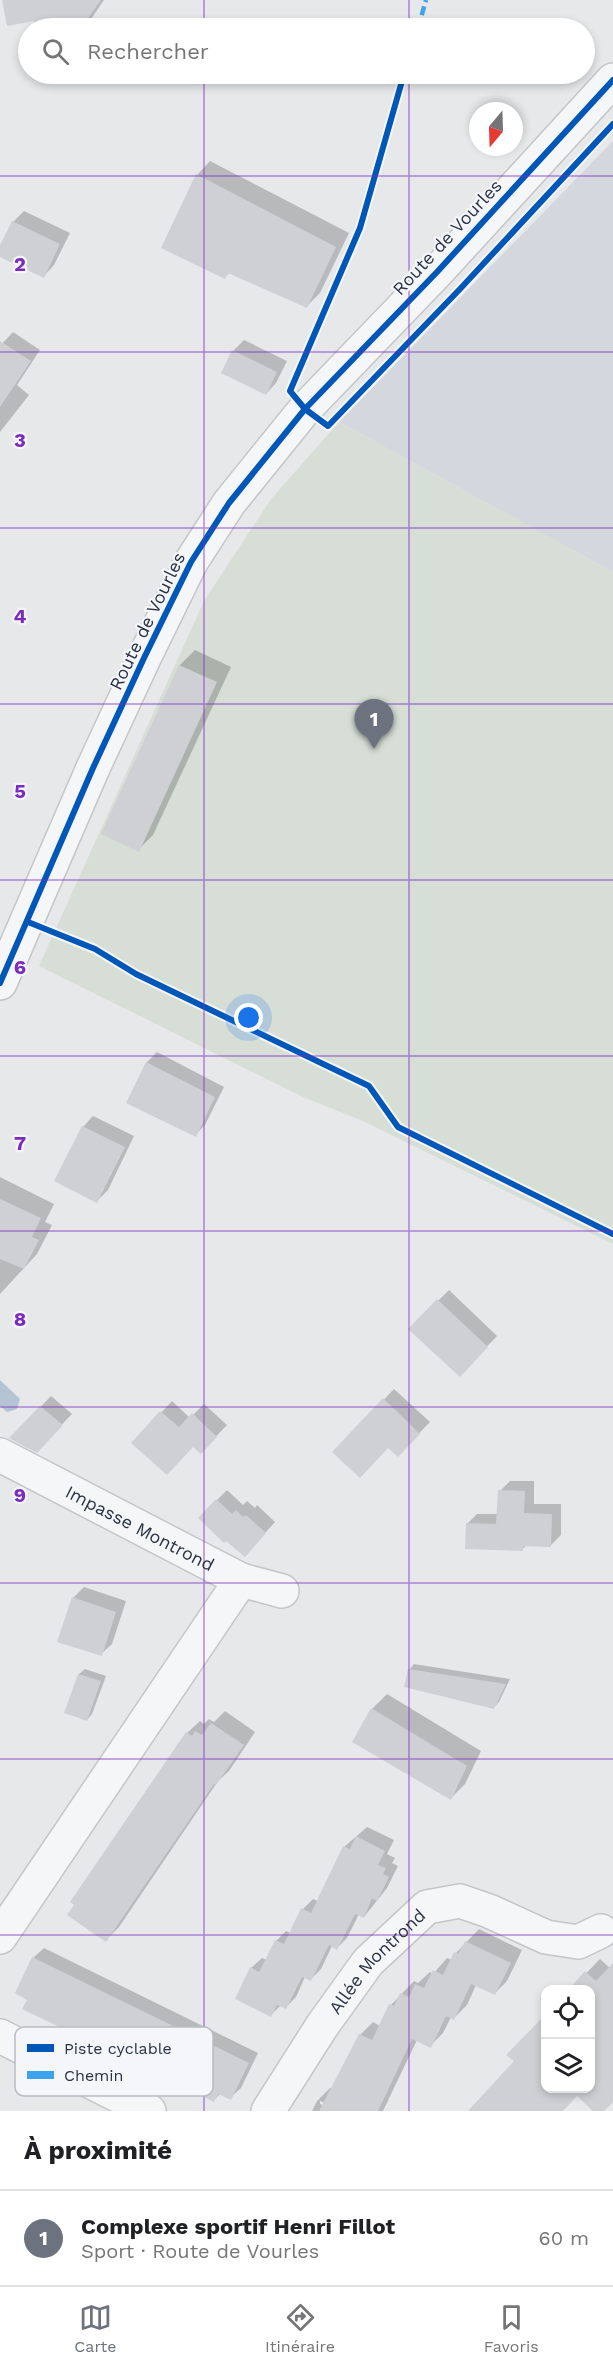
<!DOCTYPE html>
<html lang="fr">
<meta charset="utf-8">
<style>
body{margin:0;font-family:"Work Sans",sans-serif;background:#f2f2f2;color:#202124}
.controls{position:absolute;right:18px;bottom:18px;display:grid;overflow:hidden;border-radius:12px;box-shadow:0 3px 9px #0003}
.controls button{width:54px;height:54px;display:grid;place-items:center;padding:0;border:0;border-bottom:2px solid #e0e0e0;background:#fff;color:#202124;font:30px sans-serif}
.compass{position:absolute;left:469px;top:102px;width:54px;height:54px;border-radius:50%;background:#fff;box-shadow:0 3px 9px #0003;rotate:199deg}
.you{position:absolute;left:249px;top:1018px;width:21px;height:21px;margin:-15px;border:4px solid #fff;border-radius:50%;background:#1a73e8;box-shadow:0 0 0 9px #1a73e833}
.badge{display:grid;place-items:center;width:39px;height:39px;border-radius:50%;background:#6c737f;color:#fff;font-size:20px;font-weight:700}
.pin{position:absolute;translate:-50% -50px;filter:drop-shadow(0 2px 3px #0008)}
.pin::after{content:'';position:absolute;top:32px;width:21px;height:18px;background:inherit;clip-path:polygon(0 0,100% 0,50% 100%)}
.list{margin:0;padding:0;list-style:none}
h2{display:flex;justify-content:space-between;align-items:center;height:78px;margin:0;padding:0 24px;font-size:26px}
h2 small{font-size:20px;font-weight:400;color:#757577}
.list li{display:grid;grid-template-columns:39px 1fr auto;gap:18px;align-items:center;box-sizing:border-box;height:96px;padding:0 24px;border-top:2px solid #e0e0e0}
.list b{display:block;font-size:22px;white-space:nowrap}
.list p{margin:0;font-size:20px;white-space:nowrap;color:#757577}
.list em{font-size:20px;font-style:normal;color:#757577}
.icon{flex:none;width:33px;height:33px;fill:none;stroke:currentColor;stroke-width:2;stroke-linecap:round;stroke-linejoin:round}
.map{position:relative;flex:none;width:613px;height:2111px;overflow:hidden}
.search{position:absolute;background:#fff;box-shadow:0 3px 9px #0003;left:18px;right:18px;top:18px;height:66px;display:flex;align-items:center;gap:15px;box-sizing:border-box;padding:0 21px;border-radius:33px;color:#757577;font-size:22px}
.sheet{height:174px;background:#fff}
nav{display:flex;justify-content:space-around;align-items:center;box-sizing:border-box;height:84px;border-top:2px solid #e0e0e0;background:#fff;font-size:16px;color:#757577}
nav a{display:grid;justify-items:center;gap:3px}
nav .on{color:#6c737f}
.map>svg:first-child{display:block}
.built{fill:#d4d7dd}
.green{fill:#d6ded6}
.water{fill:#b4c4d5}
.shadow{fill:#0003;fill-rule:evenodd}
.building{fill:#ced0d3}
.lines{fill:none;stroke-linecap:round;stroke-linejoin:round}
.minor-casing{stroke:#c4c6c8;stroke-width:36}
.minor{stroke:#f5f6f7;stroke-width:33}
.quiet{stroke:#3ea3ec;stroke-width:4.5;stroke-dasharray:9 4.5;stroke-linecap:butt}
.cycleway-casing{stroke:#f4f6f9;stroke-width:10}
.cycleway{stroke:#0057b8;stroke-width:6}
.grid{fill:none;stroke:#7b2cbf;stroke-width:1.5;stroke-opacity:0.55}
.labels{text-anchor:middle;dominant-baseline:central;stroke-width:4.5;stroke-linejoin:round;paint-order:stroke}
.street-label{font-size:18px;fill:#2b3445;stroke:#f4f6f9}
.key{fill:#f4f6f9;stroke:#b8bcc3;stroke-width:1.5}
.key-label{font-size:16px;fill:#2b3445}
.grid-label{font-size:20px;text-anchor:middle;font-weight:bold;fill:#7b2cbf;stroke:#f4f6f9;stroke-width:4.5;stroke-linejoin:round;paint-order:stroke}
</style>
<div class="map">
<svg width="613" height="2111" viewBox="0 0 613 2111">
<rect width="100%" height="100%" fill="#e6e8ea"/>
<path class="built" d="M613,141V572L339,422Z"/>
<path class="green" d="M339,422L613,572V1244L363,1121L303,1097L39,966L204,601L271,499Z"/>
<path class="water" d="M0,1380L20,1399L17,1409L7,1412L0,1406Z"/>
<g class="shadow">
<path d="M3,0H104L85,28H36L34,20Z"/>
<path d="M45,74H74L46,79Z"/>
<path d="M210,161L349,233L320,293L306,307L230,272L224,278L197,175Z"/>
<path d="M24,211L70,233L54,265L44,276L0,255V249L13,222Z"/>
<path d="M13,332L40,350L17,385L29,395L0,432V346Z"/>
<path d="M244,340L287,361L276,383L266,394L223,372L233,351Z"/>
<path d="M195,650L231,667L153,835L138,850L180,665Z"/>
<path d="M157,1052L224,1087L205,1125L195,1135L128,1102L147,1062Z"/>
<path d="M93,1116L134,1136L108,1190L97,1201L83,1127Z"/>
<path d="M0,1177L54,1204L45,1222L52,1225L37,1254L0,1294Z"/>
<path d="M449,1290L497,1336L460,1375L410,1329Z"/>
<path d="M394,1389L430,1422L398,1455L389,1446L334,1452Z"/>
<path d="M51,1396L72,1414L47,1440L11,1438Z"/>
<path d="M172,1401L190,1418L204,1404L227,1425L201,1452L193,1446L133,1443Z"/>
<path d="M510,1481H534V1504H561V1535L550,1546L527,1545L522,1549L467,1524L477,1514H498L500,1491Z"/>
<path d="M227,1490L243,1505L247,1501L255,1508L257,1505L275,1522L255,1544L217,1500Z"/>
<path d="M84,1587L126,1601L112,1644L101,1654L73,1598Z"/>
<path d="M414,1664L510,1679L499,1702L494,1707L409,1670Z"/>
<path d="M85,1669L106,1676L92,1714L87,1720L66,1712L79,1674Z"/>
<path d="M387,1694L481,1751L465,1784L451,1798L372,1709Z"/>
<path d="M225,1711L255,1732L229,1771L218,1781L119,1927L106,1940L187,1733L200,1721L204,1724L209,1719L214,1722Z"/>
<path d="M367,1827L394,1840L387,1854L395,1858L392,1863L398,1866L387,1888L364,1917L359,1914L347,1938L337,1948L332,1946L321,1969L310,1980L305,1977L296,1997L286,2007L281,2005L271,2015L251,1968L262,1958L267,1960L276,1941L286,1931L291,1933L303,1909L313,1899L318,1901L344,1847Z"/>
<path d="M479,1929L522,1950L507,1981L495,1993L476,1985L467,2005L454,2018L451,2017L443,2033L430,2046L417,2040L383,2111H312L317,2101L330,2088L332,2089L360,2035L373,2022L380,2026L391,2005L414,1981L418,1983L430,1972L433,1974L447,1958L452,1960L456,1953ZM320,2101L330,2105L329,2108L320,2104Z"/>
<path d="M44,1948L258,2053L241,2088L230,2098L221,2093L214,2100L33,1958Z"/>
<path d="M600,1959L610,1968L613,1965V2101L603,2111H595L577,2094L562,2111H470L546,2088H590V1990H570Z"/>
</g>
<g class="building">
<path d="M2,0H101L81,28H35L34,21L7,26Z"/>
<path d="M196,174L336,247L307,308L228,273L225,279L161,248Z"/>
<path d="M12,221L60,244L44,278L0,257V245Z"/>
<path d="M0,341L31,361L0,407Z"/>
<path d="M232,350L277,372L266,395L221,373Z"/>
<path d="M179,665L217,682L139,852L101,834Z"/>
<path d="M146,1062L215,1097L196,1137L126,1103Z"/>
<path d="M82,1126L125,1147L97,1203L54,1181Z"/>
<path d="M0,1199L41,1218L32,1237L39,1240L24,1269L0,1259Z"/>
<path d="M437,1299L488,1347L460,1377L408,1329Z"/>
<path d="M383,1398L420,1434L398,1457L388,1448L360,1478L332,1452Z"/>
<path d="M40,1406L63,1425L37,1453L9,1438Z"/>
<path d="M160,1411L179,1427L192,1413L217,1437L201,1454L193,1447L167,1475L131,1443Z"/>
<path d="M498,1490L525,1491L524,1513L552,1514L551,1547L523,1546V1551L465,1549L466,1523L496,1524Z"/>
<path d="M216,1499L232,1514L236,1510L243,1517L246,1515L266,1533L245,1557L226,1541L224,1543L198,1518Z"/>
<path d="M72,1597L116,1612L102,1656L57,1642Z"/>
<path d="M408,1669L506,1684L494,1709L404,1687Z"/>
<path d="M78,1674L101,1681L87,1721L64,1713Z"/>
<path d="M371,1708L467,1766L451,1800L352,1742Z"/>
<path d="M211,1723L244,1745L216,1785L214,1784L106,1942L67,1915L74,1905L70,1902L186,1732L192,1736L195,1731L202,1735Z"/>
<path d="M356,1836L385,1851L378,1865L386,1868L383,1874L389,1877L377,1901L372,1898L364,1918L355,1914L337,1950L329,1945L311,1981L302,1977L286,2009L277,2005L271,2017L235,1999L250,1967L259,1972L275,1940L284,1944L301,1908L311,1913L343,1846L350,1849Z"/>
<path d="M465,1941L511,1963L495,1995L471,1984L454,2020L446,2016L431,2048L412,2039L378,2111H319L359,2034L372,2040L389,2004L394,2006L400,1993L409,1997L415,1984L424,1988L433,1970L443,1975L454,1952L458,1954Z"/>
<path d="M32,1957L249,2063L231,2100L218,2094L214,2102L22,2009L27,2000L15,1993Z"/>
<path d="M613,1963V2102L604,2111H593L577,2096L563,2111H468L514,2061L506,2055L546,2014V2088H591V1989H569L585,1971L596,1981Z"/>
</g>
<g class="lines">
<defs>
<g id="minor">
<path d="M0,983L93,768L144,658L191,562L229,503L305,409L437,272L613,80"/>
<path id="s1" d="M0,1455L241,1580L282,1591"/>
<path d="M0,1937L241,1580"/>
<path d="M0,2036L149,2111"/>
<path id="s2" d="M268,2111L322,2026L368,1962L427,1907L460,1901L489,1911L546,1937L578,1942L601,1931"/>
</g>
</defs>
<use href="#minor" class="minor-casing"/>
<use href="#minor" class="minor"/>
<path class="quiet" d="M418,28L426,0"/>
<defs>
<g id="cycleway">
<path d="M404,74L360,228L290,391L305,409L328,426L460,289L613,124"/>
<path d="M28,922L95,949L136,974L369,1086L398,1127L613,1234"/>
<path d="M0,983L93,768L144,658L191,562L229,503L305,409L437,272L613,80"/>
</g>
</defs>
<use href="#cycleway" class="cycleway-casing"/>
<use href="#cycleway" class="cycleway"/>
</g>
<path class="grid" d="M204,0V28M409,0V28M204,74V2111M409,74V2111M0,176H613M0,352H613M0,528H613M0,704H613M0,880H613M0,1056H613M0,1231H613M0,1407H613M0,1583H613M0,1759H613M0,1935H613"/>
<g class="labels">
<g class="street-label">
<text transform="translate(447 237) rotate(-47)">Route de Vourles</text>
<text transform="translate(147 621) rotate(-64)">Route de Vourles</text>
<text stroke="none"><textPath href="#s1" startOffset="158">Impasse Montrond</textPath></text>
<text stroke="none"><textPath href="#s2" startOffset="186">Allée Montrond</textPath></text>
</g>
</g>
<rect x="15" y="2027" width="198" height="69" rx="9" class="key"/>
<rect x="27" y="2044" width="27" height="8" fill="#0057b8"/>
<rect x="27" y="2071" width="27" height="8" fill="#3ea3ec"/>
<g class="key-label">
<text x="64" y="2054">Piste cyclable</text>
<text x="64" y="2081">Chemin</text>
</g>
<g class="grid-label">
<text x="20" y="271">2</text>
<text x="20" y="447">3</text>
<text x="20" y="623">4</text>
<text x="20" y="798">5</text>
<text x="20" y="974">6</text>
<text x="20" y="1150">7</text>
<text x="20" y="1326">8</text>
<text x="20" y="1502">9</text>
</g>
</svg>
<div class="controls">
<button><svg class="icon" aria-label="locate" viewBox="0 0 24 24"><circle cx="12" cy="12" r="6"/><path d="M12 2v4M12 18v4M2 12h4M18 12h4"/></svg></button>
<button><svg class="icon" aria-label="layers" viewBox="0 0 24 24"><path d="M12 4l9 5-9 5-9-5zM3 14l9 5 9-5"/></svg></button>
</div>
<svg class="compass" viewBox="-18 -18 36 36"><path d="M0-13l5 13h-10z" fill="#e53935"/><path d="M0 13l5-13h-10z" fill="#757577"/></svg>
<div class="you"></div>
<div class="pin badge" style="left:374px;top:749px">1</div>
<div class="search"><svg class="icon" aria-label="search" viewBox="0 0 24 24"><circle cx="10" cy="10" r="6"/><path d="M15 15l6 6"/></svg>Rechercher</div>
</div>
<section class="sheet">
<h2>À proximité<small></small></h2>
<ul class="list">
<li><span class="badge">1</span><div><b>Complexe sportif Henri Fillot</b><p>Sport · Route de Vourles</p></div><em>60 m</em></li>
</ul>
</section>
<nav>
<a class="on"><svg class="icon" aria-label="map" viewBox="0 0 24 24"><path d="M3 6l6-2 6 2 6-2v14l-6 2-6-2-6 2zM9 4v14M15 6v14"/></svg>Carte</a>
<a><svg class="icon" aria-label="directions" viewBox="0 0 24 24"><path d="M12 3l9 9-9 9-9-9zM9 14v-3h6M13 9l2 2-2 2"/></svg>Itinéraire</a>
<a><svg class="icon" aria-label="saved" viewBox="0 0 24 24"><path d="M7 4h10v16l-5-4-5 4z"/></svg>Favoris</a>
</nav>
